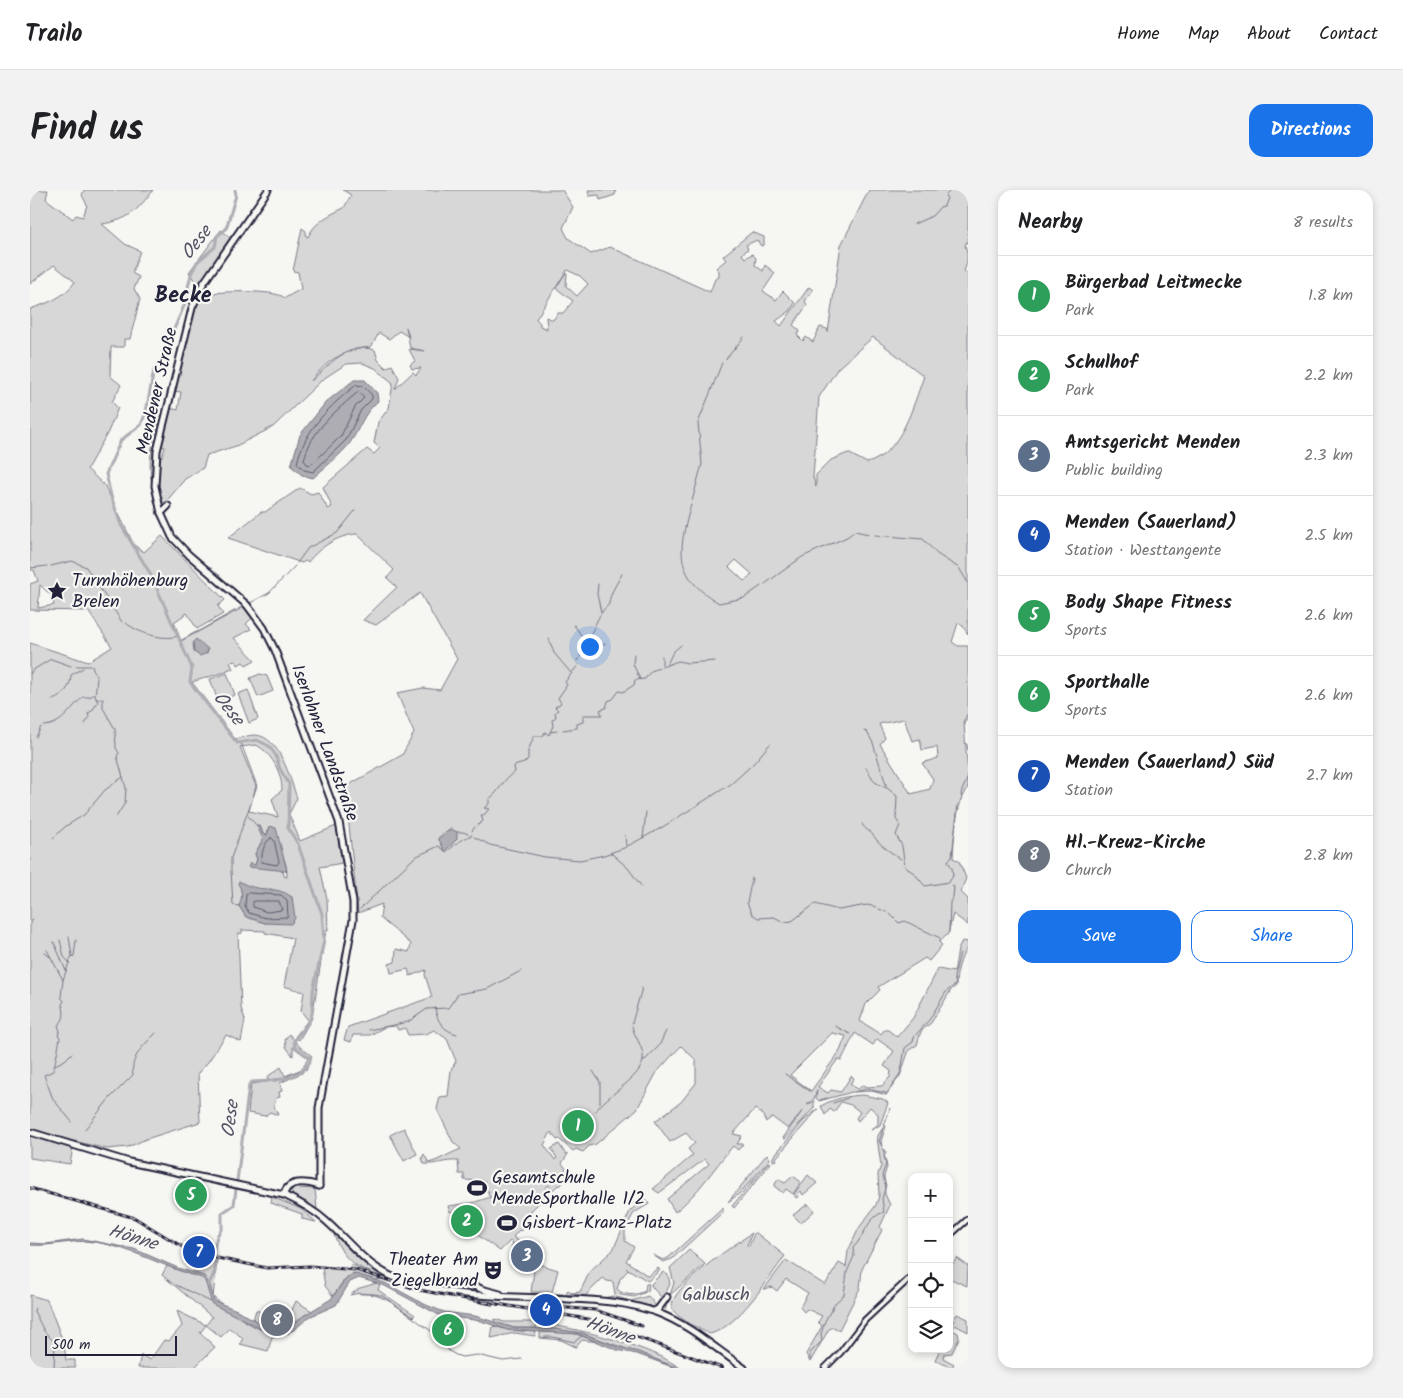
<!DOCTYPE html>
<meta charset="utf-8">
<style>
body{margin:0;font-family:Kalam,sans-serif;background:#f2f2f2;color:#202124}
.controls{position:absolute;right:15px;bottom:15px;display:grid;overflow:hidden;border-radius:10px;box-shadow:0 2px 8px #0003}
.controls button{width:45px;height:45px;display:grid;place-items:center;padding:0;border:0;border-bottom:1px solid #e0e0e0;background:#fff;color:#202124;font:25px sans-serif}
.scale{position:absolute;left:15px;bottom:12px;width:132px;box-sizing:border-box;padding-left:5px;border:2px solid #22223b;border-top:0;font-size:14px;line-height:18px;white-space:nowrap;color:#22223b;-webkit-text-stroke:4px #f6f6f2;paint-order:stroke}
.you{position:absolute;left:559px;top:456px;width:18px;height:18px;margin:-12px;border:4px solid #fff;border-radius:50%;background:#1a73e8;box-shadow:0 0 0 8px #1a73e833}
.badge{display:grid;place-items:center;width:32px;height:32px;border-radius:50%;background:#1a73e8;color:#fff;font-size:16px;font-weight:700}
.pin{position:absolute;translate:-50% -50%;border:2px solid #fff;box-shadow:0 1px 5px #0006}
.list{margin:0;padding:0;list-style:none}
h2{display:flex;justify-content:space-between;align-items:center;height:65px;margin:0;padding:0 20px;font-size:21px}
h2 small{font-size:16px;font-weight:400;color:#757577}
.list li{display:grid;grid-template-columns:32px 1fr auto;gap:15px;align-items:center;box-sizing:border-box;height:80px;padding:0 20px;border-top:1px solid #e0e0e0}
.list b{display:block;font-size:19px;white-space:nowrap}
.list p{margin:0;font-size:16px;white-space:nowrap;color:#757577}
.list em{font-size:16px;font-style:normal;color:#757577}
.actions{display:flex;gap:10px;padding:15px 20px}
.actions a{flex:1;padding:11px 0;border:1px solid #1a73e8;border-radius:15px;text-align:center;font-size:18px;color:#1a73e8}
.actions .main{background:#1a73e8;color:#fff}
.icon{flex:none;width:28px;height:28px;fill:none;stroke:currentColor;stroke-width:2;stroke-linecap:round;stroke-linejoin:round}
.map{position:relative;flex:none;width:938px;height:1178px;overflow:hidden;border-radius:15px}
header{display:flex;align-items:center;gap:30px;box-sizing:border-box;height:70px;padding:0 25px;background:#fff;border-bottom:1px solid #e0e0e0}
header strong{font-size:24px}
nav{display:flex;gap:28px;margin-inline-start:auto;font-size:18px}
.intro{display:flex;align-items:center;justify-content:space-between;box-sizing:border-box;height:120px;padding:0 30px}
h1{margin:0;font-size:35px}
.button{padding:12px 22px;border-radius:15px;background:#1a73e8;color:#fff;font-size:18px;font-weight:700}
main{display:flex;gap:30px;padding:0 30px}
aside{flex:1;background:#fff;border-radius:15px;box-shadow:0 2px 8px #0003}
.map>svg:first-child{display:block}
.green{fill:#d7d7d7;stroke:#7c7c89;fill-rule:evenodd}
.water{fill:#adadb3;stroke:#757583}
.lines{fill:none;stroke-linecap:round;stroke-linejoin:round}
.shore{stroke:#5a5a6b;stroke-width:1}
.stream{stroke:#757583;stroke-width:1}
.river{stroke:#adadb3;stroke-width:3}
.secondary-casing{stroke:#22223b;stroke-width:8}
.primary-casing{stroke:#22223b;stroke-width:9}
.secondary{stroke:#f6f6f2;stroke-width:4}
.primary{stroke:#f6f6f2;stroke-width:5}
.rail-casing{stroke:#22223b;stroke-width:3}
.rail{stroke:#f6f6f2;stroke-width:1;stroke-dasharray:4;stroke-linecap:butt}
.labels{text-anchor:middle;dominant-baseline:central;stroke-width:4.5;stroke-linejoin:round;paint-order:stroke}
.street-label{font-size:18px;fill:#22223b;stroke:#f6f6f2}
.poi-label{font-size:18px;fill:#22223b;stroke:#f6f6f2;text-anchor:start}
.park-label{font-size:18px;fill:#4f4f62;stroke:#f6f6f2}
.water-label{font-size:19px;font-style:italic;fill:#535365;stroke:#f6f6f2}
.district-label{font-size:22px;font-weight:bold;fill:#22223b;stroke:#f6f6f2}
</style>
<header>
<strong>Trailo</strong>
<nav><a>Home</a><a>Map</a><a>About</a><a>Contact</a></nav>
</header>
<div class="intro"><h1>Find us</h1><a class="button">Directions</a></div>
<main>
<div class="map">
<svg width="938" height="1178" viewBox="0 0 938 1178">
<rect width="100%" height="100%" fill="#f6f6f2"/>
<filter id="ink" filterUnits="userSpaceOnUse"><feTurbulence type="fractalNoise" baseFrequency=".02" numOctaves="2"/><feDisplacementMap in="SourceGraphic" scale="10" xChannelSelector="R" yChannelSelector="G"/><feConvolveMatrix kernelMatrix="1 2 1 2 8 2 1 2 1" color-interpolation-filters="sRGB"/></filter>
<g filter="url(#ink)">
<g class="green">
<path d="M0,0H18L16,9L43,29L46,25L53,27L57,15L52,5L54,0H123C107,21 99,30 72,34L95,54L110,61L102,83L109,87L104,99L110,109L100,149H94V157H81L80,186L91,195L82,212L88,218L78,242L57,279L75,296L104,355L114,362L132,346L195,410L188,416L193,424L167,439L157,423L144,432L151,451L214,417L222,428L216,434L221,439L204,448L225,470L216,475L213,472L208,475L206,471L200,472L203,479H198V481L162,492L205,549C211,548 218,545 225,545C250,546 260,589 267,608L259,624L270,651L306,636L312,673L290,677L297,709L298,740H296L282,828L269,850L265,847L278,830L271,821L274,802L254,796L263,748L235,743V741L212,740V743L208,744L211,818L215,830L211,852L196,845L178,872L168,883L170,932L116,949L98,957L77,959L44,951L40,974L0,968V453L58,472L82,457L58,421L0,420V394L8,391L4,380H0V119C18,113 33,108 45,92L24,75L0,94ZM10,395L22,406L24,415L8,418ZM226,555C241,562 252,583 252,600L242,609L248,627L219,621L226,596L210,557ZM230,636L233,644L237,645L238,639C247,653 258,670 257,687L254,686L253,680L220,676L225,675L227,669L225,664L233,649ZM218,697L228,700L241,699L262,707L263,724L251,732L235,733L216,727L209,716L212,710L211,698Z"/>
<path d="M313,0H532L543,17L533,38L538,48L561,64L580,57L680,102L685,89L689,87V81L686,78L696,70L693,66L722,42L734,47V55L731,56L727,50L716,55L718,59L712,64L715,68L722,64L726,68L725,75L733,81L735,75L745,83L733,101L746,110L753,101L765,113L760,121L746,131L751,136L779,97L783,100L775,111L777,115L763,135L770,141L767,145L773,151L776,147L783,152L790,137L797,139L798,142L811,55L839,0H938V50L935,55C938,63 938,73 934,81L938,84V444L932,435L928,433L922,452L928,456H938V530L934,532C935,552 938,576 938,597C936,602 933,606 931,611C925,629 924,649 923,668L929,671L936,688L931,702L938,709V735L923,724L918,744L909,752L912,755L899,771L895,768L848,797L850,800L836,814L830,831L851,844L854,840H858L867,847L883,828L908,779L924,782L928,760L932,751L938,752C938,758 936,759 934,763C929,773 926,785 926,796L921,800L901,833L891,841L887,855L879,860L870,886L856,905L842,901L822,902L789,911L786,908L787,900L784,909L777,915L784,911V918L755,949L753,948L773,920L758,939L742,927L736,932L732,924L725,919L703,944L712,946L707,954H713L708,960L703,956C683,979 668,1004 645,1022L637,1009L679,974L675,969L629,1003L623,999L663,965L658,959L665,953L656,943L640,952L625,931L651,912L666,893V870L651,856L627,882L607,919L566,954L559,956L553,962L546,959L543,961L529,949L527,950L521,942L514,955L525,970L527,968L521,959L529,954L535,963L538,964L532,973L536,979L533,982L539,985L530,996L528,995L523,1000L518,995L515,999L518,1003L501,1021L492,1041L489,1040L483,1047L494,1055L488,1071L480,1066L485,1061L481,1057L483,1054L480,1051L470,1061L446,1044L444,1040H452V1024H439L440,1018H436V1024L419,1021L418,1016L442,1013L461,1007L458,1005L459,1001H454L455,991L434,990V984H429L428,971C415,970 406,975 394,974L392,968L394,964L399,973C410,970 420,963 431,959L423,952L407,919L410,907L418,906L421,880L426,871L417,849L404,840L396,844L378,845L375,838L368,840L366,836L355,837L340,845H323L321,852L314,850L318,837L402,807L395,785L396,780L380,786L378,779L361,783L359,774L365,772L366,759L379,762L381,754L350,728L352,714L328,723L315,597L372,565L384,543L367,503L393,498L410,500L427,469L390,403L346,435L333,430L367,397L357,388L364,380L327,344C308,345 290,357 278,372L275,371L272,373L198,348L231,322H235L270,298L281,304L288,302L298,319L302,317L293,297L337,259L344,264L350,258L344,253L348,232L359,218L363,193L345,178L332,173L316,174L293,189L243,237L206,256L177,265L173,278L155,289L135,313C121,303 127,281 128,266L132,267L135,257L131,256L140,218L148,220L151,202L144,201L162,123L170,105C184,101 246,99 255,108L271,99L268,82L263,81L272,38L276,41V46L278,47C284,32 301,24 314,18L321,5ZM537,80L550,86L558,94L547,106L536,96L537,83L535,84L526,98L543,111L533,123H528L523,130L516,127L517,139L510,136V133L506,129ZM376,137L380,158L395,161L379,159L385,171L380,175L382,179L391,178L386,185L383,182L365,199L369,188L362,175L356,178L348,170L345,160C318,151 298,176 281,191C297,169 315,160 341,157L349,143L359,149L369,141L379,147ZM843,147L894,186C883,216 871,264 837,273L818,263L801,270L786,285V297L783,287L789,207L808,178ZM706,370L722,384L714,391L699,377ZM874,529L882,551L890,549L892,560L907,557L908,568L892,573L903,589L900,599L881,604L850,554L855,548L849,534ZM802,843L816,846L810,861L781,901L760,885ZM825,843L843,855L847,849L864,861L854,876L861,881L860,887L852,896L837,897L832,895L828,900L820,894L824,888L821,886L811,902L801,900L798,903L788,897L808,869L811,871Z"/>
<path d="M558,0H586L585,5L570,10L569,5L559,6Z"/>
<path d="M191,40L201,48L168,96L159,82Z"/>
<path d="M133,222H135L124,268L123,298C116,271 123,247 133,222Z"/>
<path d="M197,483L205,505L188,511L180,489Z"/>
<path d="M230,484L237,486L243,501L228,507L220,488Z"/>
<path d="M218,500L228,529L219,533L208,504Z"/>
<path d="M259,844L269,856L282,866L276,880L273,878L278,868L263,857V866L256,857L255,849Z"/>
<path d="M251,877L255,886L272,879L253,888L238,890L237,887Z"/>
<path d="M274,880L272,883L250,893L252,901L249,902L250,907L246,908L244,916L248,925L240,922L235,926L218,923L221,894L251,890Z"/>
<path d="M833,905L853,909L858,913L850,935L841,940L848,934V924L840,917L828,931L826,928L830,922L821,915L811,912L804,922L800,919L795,925L791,916C805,908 817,906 833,905Z"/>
<path d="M788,919L746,968L747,970L743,971V967L773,931Z"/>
<path d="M854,936H856L851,951L857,977L854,986L855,1004L860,1015L850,1037L852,1040L832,1079L830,1098L809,1140L803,1137L799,1139L780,1172L776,1164L792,1136L788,1132L792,1126L777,1119L774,1122L770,1117L778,1103L756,1089L747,1101L742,1097L734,1099L756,1070L795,1095L809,1073L816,1077L818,1061L829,1038L846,1015L849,1006L848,984L851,976L847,947Z"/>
<path d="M374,938L387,964L374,971L360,945Z"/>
<path d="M737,964L740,969L710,1003L698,1012Z"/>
<path d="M739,972L741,973L704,1018L702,1016Z"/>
<path d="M778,985L787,993L773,1005L771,1001L768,1003L769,1007L766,1008L764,1004Z"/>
<path d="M763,986L771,992L763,1004L756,999L753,1003L744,996L748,989L755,993Z"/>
<path d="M264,998L285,999L287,1019L263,1006L261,1000Z"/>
<path d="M242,1007L271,1019L286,1032L272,1029V1024L241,1013Z"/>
<path d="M615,1008L619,1014L604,1023L595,1039V1051L604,1057L596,1071L618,1086L628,1078L630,1080L618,1091L596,1078L598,1080L590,1089L587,1099C594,1106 605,1106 615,1101L616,1094H619L618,1101L604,1107L585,1104L583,1092L577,1091L573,1088L555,1106L536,1102L538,1100L542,1103L550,1102L560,1081L583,1060L600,1021Z"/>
<path d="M778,1014L784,1021L771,1033L763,1025Z"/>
<path d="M693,1018V1022L642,1069L633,1072L623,1065L633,1070L638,1068Z"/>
<path d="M303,1042L332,1070L354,1084L353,1087C325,1077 313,1071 303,1042Z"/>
<path d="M725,1042L755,1066C738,1089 708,1137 680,1144C671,1140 645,1127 642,1118C637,1099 707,1053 722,1043L717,1055L719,1056Z"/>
<path d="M659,1060L675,1074L640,1105L635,1120L644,1093L640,1078Z"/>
<path d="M172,1066L187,1070L183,1107C202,1122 223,1141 248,1144C252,1144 257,1143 259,1143L242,1147L238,1161L210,1154L213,1148L199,1138L191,1147L176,1135L170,1143L185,1157L164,1178H108L111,1165L120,1170L134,1150L139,1151L152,1136L147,1121L176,1135L182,1127L132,1085L137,1076L161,1085Z"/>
<path d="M927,1068L938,1076L937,1096L919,1088V1079Z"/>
<path d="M505,1073L528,1080L522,1102H501Z"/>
<path d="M321,1074L351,1089L347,1090L323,1084L314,1090L303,1106L295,1096L292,1077L319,1080Z"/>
<path d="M633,1082L638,1085L640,1094L628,1119L582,1109L494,1104H535L573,1108L583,1106L601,1111L618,1106L626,1116L632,1108L622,1097L621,1094Z"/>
<path d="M347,1093L350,1094L348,1100L385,1125L383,1127C364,1114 345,1098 320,1105L330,1098Z"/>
<path d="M0,1105L17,1110L34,1154L36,1170H45V1178H0Z"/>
<path d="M266,1111L282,1121C252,1137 260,1149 223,1130L226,1120L236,1124L239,1115L261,1122Z"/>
<path d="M927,1124L938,1129V1142L925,1135L922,1140L928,1143L929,1148L922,1163L914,1164L913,1168L924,1174L922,1178L905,1170L910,1159H919V1139Z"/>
<path d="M465,1129L474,1132H502L505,1133L507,1138H484L464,1132Z"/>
<path d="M516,1134C553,1140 620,1156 650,1178L552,1143L511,1138L512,1135Z"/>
<path d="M463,1136L478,1140L506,1142L505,1146L485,1143L461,1148Z"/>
<path d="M510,1142L543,1143L568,1152L552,1150L546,1157L531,1150L510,1148Z"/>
</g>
<g class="water">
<path d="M324,190H335L347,203L348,211C332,225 331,237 320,253C310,266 295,277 283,288L272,285L261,276L270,245L296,212Z"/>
<path d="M166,449L178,459L177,463L170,466L164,462L163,452Z"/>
<path d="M227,636H230L233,644L237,645L240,636L246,638L257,681L218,677L220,673L225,675L227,669L225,664L233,649Z"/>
<path d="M421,639L427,642V649L415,661L408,648Z"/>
<path d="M209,691C228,704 245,694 262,707L265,728L261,734L235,733L216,727L209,716C212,709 213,700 208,694Z"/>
<path d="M53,1049L104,1059L148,1078L174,1086L180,1095L184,1111L207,1120L236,1137L253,1140L259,1139L273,1126L301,1109L317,1087L326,1084L355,1093L396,1115L414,1122L445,1126L484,1138L525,1139L552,1143L588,1157L609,1162L645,1178L607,1164L587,1160L548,1144L478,1140L451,1131L409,1125L355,1096L329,1088L320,1092L306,1115L279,1127L264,1140L255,1144L236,1141L182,1114L175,1091L172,1088C135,1078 103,1058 65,1052C43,1049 22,1057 0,1055V1053L16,1054Z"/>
</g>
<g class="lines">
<g class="shore">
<path d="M326,195L333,196L342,205V209L331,220L316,250L283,282L274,280L267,273C275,239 300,216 326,195Z"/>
<path d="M328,202L334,208L325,217L311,246L281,275L277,274L274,270C281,240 306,221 328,202Z"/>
<path d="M241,648L244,650L249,672L247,675L231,672C232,664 233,653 241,648Z"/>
<path d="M219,703L251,705L257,710L258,727L236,728L219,723L215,716L216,704Z"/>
<path d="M225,711H249L252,720L237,722L223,717V712Z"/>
</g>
<g class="stream">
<path d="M884,34L902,26L910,17L914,16L917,8L915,6L921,0"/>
<path d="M696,169L714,147"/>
<path d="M662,311L672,274L668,233L692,173"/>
<path d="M661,315C648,360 643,386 689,413L714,408L731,396"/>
<path d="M845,345L893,349L907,364L929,378L938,393"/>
<path d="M267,373L278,358L307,343L325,321"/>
<path d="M21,376L42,371L56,377L92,432"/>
<path d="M0,378L17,376"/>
<path d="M568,394L567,404L571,422"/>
<path d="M735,394L772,367L817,347L825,341L839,344"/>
<path d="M220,413L239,403L265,376"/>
<path d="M938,413V419"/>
<path d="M208,419L213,416"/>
<path d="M96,433C108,443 133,451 148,446"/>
<path d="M544,435L556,452"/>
<path d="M167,442L206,420"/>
<path d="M519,449L524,463L541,483"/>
<path d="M150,451L166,442"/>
<path d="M557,457L575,454"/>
<path d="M604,464L603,474L610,489"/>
<path d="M637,474L643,462L651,455"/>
<path d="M632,475V466"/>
<path d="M46,476H62L67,488L65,506L68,512L62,521L58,523L59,527L55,534"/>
<path d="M0,484L3,480L21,469L41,476"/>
<path d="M66,509H73V518L85,539L86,558L89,563L87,566L96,598L95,613L86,627"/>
<path d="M22,510C33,507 41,497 41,485L53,478"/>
<path d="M935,535L933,532L938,523"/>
<path d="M14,536C33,535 40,518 53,507H59L65,504"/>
<path d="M533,540L547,538V534L553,532V525H572L570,520L576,518L578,511L583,509L589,501L593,502L604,495L605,490L615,489L621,481L648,471L657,473L685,471"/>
<path d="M834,541L837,542L843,553L857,598L867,606L866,629L870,635L866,645L872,656L875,677L884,683L895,696L919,692"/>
<path d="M520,542L527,541"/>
<path d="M6,547L11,537"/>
<path d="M937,554L938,560"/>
<path d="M836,578L845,592L856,598"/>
<path d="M218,626L227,636"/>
<path d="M832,634C835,640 840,641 843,645C850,656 861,662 871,669"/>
<path d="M448,635L453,631L451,625H454L459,619L454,618L459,614V609C470,602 472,589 485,582L484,576L494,573L498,569V561L504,546H513L515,542L519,545L523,536L522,530L526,527L525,522L528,520L525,517L531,513L528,508L537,495L535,492L548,475L547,470L550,468L551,461L556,458L555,453C565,440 566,426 579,414C580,402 587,394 592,384"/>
<path d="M442,641L445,637"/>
<path d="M427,642H433L438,644"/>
<path d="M595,645L596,656"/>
<path d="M444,647L460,655L515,667L550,670L574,665L594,658L631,638L701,594L722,575L740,554"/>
<path d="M23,648L36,636L54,625L75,600L93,587"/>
<path d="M613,648L616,622"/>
<path d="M581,663L598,678L612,697"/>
<path d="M201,679V668L227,596L211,553"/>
<path d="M201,680L203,715L209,716"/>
<path d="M722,688L717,713L722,724L728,728L744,727L754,732L762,731L785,714L809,720L837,715L846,717"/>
<path d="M330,719L385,667L409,656L416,662L431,650L442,645"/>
<path d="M849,719L859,723L869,733L875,731L910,748"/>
<path d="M0,733L3,729"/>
<path d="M919,742L920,712L923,707L924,697L919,692L923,686L922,678L918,671L922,666L928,614L932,610L931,603L938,587"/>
<path d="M39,747L42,766"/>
<path d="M30,750L34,767L40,773"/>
<path d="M24,752L36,781"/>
<path d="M17,760L33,790"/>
<path d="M15,763L20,767"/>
<path d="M405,818C407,832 414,841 427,844"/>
<path d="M602,833L612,798"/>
<path d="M805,836L820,844"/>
<path d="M339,840L378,832L397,819L418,818L428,804L457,799L491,781"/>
<path d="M613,872L629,856L636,841"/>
<path d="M25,875L35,870L42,863"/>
<path d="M563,881L570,892V913"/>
<path d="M755,884L780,901"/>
<path d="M825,902L836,899L856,903"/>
<path d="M856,905L871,882L875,858L883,852L884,847L899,830L916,802L926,794L924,787L930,763"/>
<path d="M790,910L797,908"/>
<path d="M803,913L818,908"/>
<path d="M566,921C575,905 617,886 613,865C612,855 604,846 602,836"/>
<path d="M42,932L23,909L14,885L23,881C24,879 30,850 30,847L28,845L30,841L28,835C35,830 35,822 32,814L34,811L31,807L33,790L41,767L44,766L46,750"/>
<path d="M55,939L80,908L103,885C100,867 114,855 126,843"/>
<path d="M146,1095L181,1112"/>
<path d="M331,1104H345L353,1106L404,1143L419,1161L426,1165L432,1167L447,1165L473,1171L492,1169"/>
<path d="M5,1118L4,1121L14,1141L25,1153L24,1178"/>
<path d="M515,1147H523L544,1152L552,1146"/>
<path d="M543,1155L547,1157"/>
<path d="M780,1170V1163L792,1151L791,1144L795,1131L805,1113L814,1105L817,1082L824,1066L823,1058C835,1046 837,1027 854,1022L852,1009L856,995L852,985L856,974L854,966L856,963L849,951L860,918"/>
</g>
<path class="river" d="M178,1096L185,1081L184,1059L187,1046L192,1038V1023L204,1015L219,895L222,892C242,891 269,891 280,871V868L265,857L264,851L279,832L282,824L283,801L294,750L292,724L268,654L258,638L259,594L250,579L246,566L239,556L227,550L207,553L160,492L162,478L121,385L91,335L81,306L76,284L91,250L111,235L116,222L124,180L140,159L141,146L154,116L161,84L167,72L185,57L187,46L196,39L206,5L205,0"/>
<defs>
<g id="secondary">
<path d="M919,1046L938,1029"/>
<path d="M795,1178L810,1163L835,1130L882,1086"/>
</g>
<g id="primary">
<path d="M238,0L173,94L162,118L127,261L125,296L131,323L142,347L159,365L217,415L234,438L245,460L309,632L323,712V730L289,918V996"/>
<path d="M131,323L138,316"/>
<path d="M0,942L99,972L254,1005C269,1012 284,1020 296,1031C324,1056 338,1080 376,1092C428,1109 484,1106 538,1109C568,1110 599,1112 628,1123C660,1135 686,1159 714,1178"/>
<path d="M254,1005C257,989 277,992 289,996"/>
<path d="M440,1093L451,1099L470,1104"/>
<path d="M624,1121L628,1119L637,1107"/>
</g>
</defs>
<use href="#secondary" class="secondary-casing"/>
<use href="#primary" class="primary-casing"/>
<use href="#secondary" class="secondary"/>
<use href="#primary" class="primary"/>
<defs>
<g id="rail">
<path d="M0,998L105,1028L156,1059L177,1066L237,1078L280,1076L326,1080L389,1100L462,1114"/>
<path d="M455,1112L558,1129L692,1178"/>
<path d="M525,1117L565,1120L612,1136"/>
</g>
</defs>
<use href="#rail" class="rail-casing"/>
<use href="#rail" class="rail"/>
</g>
</g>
<defs>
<symbol id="sight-bare" viewBox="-9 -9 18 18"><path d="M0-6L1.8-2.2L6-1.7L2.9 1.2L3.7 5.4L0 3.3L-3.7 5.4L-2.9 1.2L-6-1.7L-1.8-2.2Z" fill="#22223b" stroke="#f6f6f2" stroke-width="2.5" paint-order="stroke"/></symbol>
<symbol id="stadium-bare" viewBox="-9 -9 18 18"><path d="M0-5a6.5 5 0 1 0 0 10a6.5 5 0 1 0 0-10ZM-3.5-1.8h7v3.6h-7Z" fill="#22223b" stroke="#f6f6f2" stroke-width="2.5" paint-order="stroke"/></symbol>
<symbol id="theatre-bare" viewBox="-9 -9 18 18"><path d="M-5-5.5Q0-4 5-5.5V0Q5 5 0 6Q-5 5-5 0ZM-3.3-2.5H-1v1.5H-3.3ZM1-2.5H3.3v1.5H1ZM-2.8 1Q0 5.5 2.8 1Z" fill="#22223b" stroke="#f6f6f2" stroke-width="2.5" paint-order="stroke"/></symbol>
</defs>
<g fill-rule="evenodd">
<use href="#sight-bare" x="13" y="387" width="28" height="28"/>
<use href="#stadium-bare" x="433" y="984" width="28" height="28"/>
<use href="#stadium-bare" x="463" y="1019" width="28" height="28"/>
<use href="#theatre-bare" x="449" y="1066" width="28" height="28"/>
</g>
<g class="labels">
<g class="street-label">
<text transform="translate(128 201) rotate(-77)">Mendener Straße</text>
<text transform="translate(294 553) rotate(70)">Iserlohner Landstraße</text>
</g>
<g class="poi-label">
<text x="42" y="391">Turmhöhenburg<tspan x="42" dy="21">Brelen</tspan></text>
<text x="462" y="988">Gesamtschule<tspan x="462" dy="21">MendeSporthalle 1/2</tspan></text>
<text x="492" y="1033">Gisbert-Kranz-Platz</text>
<text x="448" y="1070" text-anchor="end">Theater Am<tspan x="448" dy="21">Ziegelbrand</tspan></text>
</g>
<g class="park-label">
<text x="686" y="1105">Galbusch</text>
</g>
<g class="water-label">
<text transform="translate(167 53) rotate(-52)">Oese</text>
<text transform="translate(198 519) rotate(52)">Oese</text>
<text transform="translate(201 929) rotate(-83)">Oese</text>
<text transform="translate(103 1048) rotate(17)">Hönne</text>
<text transform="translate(580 1141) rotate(20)">Hönne</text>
</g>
<g class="district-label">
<text x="153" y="106">Becke</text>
</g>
</g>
</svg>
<div class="controls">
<button>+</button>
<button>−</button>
<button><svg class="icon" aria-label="locate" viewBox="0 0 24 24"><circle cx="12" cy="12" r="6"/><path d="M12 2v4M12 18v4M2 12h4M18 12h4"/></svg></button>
<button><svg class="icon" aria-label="layers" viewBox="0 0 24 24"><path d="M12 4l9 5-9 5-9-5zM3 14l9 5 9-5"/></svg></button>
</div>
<div class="scale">500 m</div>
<div class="you"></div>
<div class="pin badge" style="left:548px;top:936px;background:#2e9e5b">1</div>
<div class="pin badge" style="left:437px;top:1031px;background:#2e9e5b">2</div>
<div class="pin badge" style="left:497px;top:1066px;background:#5c6f8a">3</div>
<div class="pin badge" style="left:516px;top:1120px;background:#1a4fb4">4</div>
<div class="pin badge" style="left:161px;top:1005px;background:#2e9e5b">5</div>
<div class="pin badge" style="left:418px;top:1140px;background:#2e9e5b">6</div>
<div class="pin badge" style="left:169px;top:1062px;background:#1a4fb4">7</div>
<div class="pin badge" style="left:247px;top:1130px;background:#6b7280">8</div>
</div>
<aside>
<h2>Nearby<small>8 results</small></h2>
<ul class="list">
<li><span class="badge" style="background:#2e9e5b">1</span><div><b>Bürgerbad Leitmecke</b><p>Park</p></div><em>1.8 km</em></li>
<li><span class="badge" style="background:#2e9e5b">2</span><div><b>Schulhof</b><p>Park</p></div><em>2.2 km</em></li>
<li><span class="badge" style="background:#5c6f8a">3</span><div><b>Amtsgericht Menden</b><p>Public building</p></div><em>2.3 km</em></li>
<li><span class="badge" style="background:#1a4fb4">4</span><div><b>Menden (Sauerland)</b><p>Station · Westtangente</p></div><em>2.5 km</em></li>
<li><span class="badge" style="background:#2e9e5b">5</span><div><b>Body Shape Fitness</b><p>Sports</p></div><em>2.6 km</em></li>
<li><span class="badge" style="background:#2e9e5b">6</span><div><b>Sporthalle</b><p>Sports</p></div><em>2.6 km</em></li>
<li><span class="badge" style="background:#1a4fb4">7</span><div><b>Menden (Sauerland) Süd</b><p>Station</p></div><em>2.7 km</em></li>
<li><span class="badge" style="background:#6b7280">8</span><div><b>Hl.-Kreuz-Kirche</b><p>Church</p></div><em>2.8 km</em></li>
</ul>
<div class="actions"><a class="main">Save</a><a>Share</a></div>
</aside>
</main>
